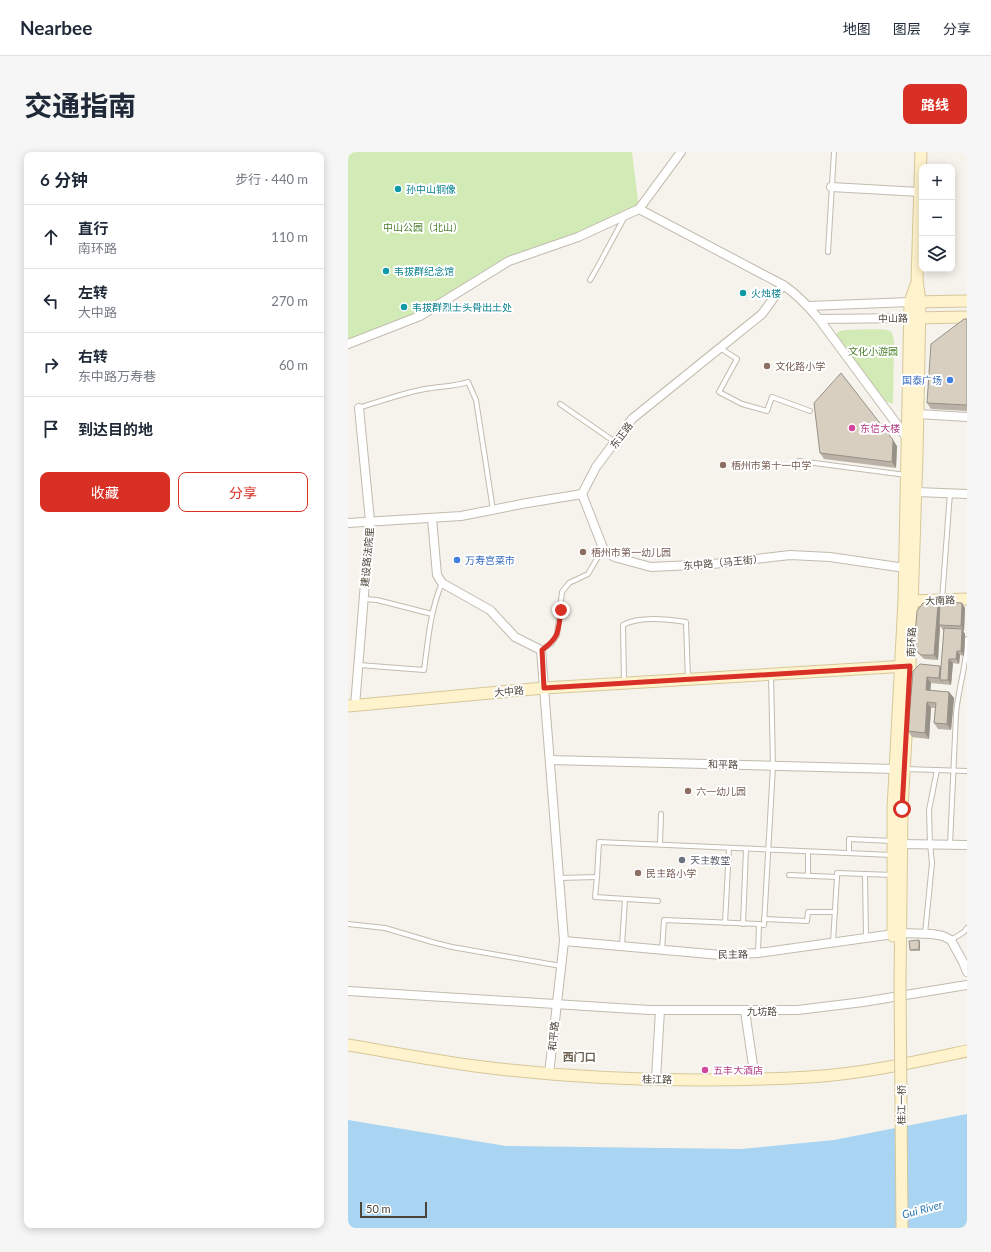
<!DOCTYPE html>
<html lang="zh">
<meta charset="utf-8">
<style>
body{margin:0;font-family:Lato,"Noto Sans SC",sans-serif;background:#f6f6f7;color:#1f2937}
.controls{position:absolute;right:12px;top:12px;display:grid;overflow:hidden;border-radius:8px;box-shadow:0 2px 10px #0003}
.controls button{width:36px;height:36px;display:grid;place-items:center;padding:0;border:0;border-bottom:1px solid #e0e1e3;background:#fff;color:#1f2937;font:20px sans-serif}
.scale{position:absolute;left:12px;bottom:10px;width:67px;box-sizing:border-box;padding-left:4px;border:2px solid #4b4439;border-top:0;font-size:11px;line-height:14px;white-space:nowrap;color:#4b4439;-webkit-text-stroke:3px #fff;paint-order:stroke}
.stop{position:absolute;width:12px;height:12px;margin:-9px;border:3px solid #d93025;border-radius:50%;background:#fff}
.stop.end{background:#d93025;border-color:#fff;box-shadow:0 1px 4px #0008}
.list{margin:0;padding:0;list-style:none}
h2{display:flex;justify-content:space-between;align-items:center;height:52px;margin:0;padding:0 16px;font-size:17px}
h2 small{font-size:13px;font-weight:400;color:#747a83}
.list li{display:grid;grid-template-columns:26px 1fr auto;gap:12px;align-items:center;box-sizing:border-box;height:64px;padding:0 16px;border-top:1px solid #e0e1e3}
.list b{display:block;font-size:15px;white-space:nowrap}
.list p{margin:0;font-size:13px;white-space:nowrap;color:#747a83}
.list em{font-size:13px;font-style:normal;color:#747a83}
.actions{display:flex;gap:8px;padding:12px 16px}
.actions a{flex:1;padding:9px 0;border:1px solid #d93025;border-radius:8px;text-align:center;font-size:14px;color:#d93025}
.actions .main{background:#d93025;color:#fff}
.icon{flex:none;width:22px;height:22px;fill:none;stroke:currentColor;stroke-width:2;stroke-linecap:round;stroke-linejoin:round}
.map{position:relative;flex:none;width:619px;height:1076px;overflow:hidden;border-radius:8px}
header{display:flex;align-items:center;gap:24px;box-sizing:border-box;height:56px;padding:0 20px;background:#fff;border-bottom:1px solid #e0e1e3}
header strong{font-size:19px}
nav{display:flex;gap:22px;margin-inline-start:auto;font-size:14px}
.intro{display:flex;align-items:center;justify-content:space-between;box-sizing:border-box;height:96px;padding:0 24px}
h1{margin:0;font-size:28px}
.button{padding:10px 18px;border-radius:8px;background:#d93025;color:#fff;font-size:14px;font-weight:700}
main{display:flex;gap:24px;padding:0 24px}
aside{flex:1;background:#fff;border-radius:8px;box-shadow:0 2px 10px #0003}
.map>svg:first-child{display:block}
.green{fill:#d2eab5}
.water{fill:#a9d4f2}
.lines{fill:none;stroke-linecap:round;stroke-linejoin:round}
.lane-casing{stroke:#c2bbae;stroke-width:6}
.street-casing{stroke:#c2bbae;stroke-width:10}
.secondary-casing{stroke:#d6c79b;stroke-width:13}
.lane{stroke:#fff;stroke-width:4}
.street{stroke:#fff;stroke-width:8}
.secondary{stroke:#fff3cd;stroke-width:11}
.secondary-bridge-casing{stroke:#d6c79b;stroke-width:13;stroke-linecap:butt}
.secondary-bridge{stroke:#fff3cd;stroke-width:11}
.wall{fill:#bab2a6}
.shaded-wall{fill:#979187}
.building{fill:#d8cfc1;stroke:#979187}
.route{stroke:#d93025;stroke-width:5}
.culture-dot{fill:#0f9aa8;stroke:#fff;stroke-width:1.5}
.education-dot{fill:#8d6e63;stroke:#fff;stroke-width:1.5}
.shop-dot{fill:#3f7fe0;stroke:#fff;stroke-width:1.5}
.hotel-dot{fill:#d1479c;stroke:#fff;stroke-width:1.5}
.worship-dot{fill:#6b7280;stroke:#fff;stroke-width:1.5}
.labels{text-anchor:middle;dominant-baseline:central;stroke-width:4;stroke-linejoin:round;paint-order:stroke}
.culture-label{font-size:10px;fill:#0d838f;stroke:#fff;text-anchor:start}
.park-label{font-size:10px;fill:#4a7f2a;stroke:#fff}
.street-label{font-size:10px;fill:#4b4439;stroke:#fff}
.education-label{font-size:10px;fill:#785e54;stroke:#fff;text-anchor:start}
.shop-label{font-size:10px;fill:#366cbe;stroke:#fff;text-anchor:end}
.hotel-label{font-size:10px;fill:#b23c85;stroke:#fff;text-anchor:start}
.worship-label{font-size:10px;fill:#5b616d;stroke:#fff;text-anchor:start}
.neighbourhood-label{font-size:11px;font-weight:bold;fill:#6e6250;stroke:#fff}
.water-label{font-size:11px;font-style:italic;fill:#2e7ab2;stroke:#fff}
</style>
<header>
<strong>Nearbee</strong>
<nav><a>地图</a><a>图层</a><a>分享</a></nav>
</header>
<div class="intro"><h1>交通指南</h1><a class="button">路线</a></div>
<main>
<aside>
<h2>6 分钟<small>步行 · 440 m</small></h2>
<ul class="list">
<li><svg class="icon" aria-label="ahead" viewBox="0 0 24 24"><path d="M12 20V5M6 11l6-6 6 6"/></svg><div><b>直行</b><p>南环路</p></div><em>110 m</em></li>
<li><svg class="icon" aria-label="left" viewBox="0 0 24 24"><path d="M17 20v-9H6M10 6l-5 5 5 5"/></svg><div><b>左转</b><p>大中路</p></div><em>270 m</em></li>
<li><svg class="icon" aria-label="right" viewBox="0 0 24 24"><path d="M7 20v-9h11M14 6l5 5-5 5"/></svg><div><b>右转</b><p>东中路万寿巷</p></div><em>60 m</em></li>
<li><svg class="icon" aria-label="arrive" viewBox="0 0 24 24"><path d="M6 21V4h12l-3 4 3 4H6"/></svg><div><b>到达目的地</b></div></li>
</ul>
<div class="actions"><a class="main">收藏</a><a>分享</a></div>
</aside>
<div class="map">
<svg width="619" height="1076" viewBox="0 0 619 1076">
<rect width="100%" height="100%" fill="#f6f3ec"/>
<g class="green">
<path d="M0,0H284L291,57L161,109L72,164L0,192Z"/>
<path d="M498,178C507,178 535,176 542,179C545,181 545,185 546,188L545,252L537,249L488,185L489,181L492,179Z"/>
</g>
<path class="water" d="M619,962V1076H0V968L158,994L394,997L486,988Z"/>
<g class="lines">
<defs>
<g id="lane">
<path d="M480,100L486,0"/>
<path d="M242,128L249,116L276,66"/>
<path d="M372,196L389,207L371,240L394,252L419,259L424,245L462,259"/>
<path d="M212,252L267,290"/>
<path d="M11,256C33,249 55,241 77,237C91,234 106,235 120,230L128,248L145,358"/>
<path d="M451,309L558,323"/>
<path d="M16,447L29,448L84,462"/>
<path d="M594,448L602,341"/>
<path d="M193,498L204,491L209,483L214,440L221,431L240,422L247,410L255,396"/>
<path d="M11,513L76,518C80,489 82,459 94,431"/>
<path d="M276,530L275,473C291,464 320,467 338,470L340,527"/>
<path d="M557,617L619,619"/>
<path d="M312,692L313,662"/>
<path d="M602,693L608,562C610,537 619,512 619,487"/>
<path d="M501,701V687L544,689"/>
<path d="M517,722L518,786"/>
<path d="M441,723L489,725"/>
<path d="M460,724V700"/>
<path d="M249,725L247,745L310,749"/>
<path d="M489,725V721L545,723"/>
<path d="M211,726L249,725L251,690L544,703"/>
<path d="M416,767L459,769L460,760H487"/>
<path d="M377,771L381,696"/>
<path d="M0,772L37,776L84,790L104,795L213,814"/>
<path d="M395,772L398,697"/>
<path d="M577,782L584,711L582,692L581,658L589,618"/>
<path d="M603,788L616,780L619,776"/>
<path d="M485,790L489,725"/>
<path d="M274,794L277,747"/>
<path d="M314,798L316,768L411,772"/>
<path d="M410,801L411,772L416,773L425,614L423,523"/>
</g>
<g id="street">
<path d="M483,35L572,40"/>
<path d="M291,57L435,133C449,142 460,154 471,167L559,286"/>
<path d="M460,154L562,150"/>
<path d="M471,167L562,166"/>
<path d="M0,192L72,164L161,109L230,85L291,57L333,0"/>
<path d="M570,262L619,265"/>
<path d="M568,340L619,342"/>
<path d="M234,342L255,396L266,405L303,415L365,412L442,403L482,405L557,416"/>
<path d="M234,342L248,315L284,267L414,162L435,133"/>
<path d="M84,366L89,423L94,431L142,458L167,485L193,498L216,789L201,922"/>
<path d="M0,371L113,364L179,351L234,342"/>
<path d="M7,554L22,369L11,256"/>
<path d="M202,608L547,617"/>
<path d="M554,692L619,693"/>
<path d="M216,789L373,803L410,801L553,781L584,782L595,784L603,788L615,810L619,820"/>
<path d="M0,839L301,858H450L515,850L619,833"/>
<path d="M397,859L407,927"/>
<path d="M308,927L312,858"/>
</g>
<g id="secondary">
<path d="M565,150L619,149"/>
<path d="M564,166L619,165"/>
<path d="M564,449L619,447"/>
<path d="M0,554L196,536L559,514"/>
<path d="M545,784V657L556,448L562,150L568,133"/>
<path d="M552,831L554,657L562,514L569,303L572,149L569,128L573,0"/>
<path d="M0,893C42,900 84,908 127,914C236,928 351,931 461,925C514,922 567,910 619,899"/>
</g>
</defs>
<use href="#lane" class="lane-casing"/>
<use href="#street" class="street-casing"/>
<use href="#secondary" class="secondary-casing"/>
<use href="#lane" class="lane"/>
<use href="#street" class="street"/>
<use href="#secondary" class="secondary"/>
<defs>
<path id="secondary-bridge" d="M552,831L554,1076"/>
</defs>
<use href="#secondary-bridge" class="secondary-bridge-casing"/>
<use href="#secondary-bridge" class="secondary-bridge"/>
</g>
<g class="wall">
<path d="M619,167V259L583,257L579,251Z"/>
<path d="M549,294L548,316L476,307L472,301Z"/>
<path d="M592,455L617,456L616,479H615L617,482L616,504L612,503L611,512L605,511L603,533L583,531L582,538L601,540L606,546L603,578L590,577L586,571L587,556H583L581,587L564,585L560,579L565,519L592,514L593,515L596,478H595L592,474L590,508L576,507L570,501L566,496Z"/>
<path d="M571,788L572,790V799H563L562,798Z"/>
</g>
<g class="shaded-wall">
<path d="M545,288L549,294L548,316L544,310Z"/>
<path d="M614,451L617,456L616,479L613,474Z"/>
<path d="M590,452L593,457L590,508L586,503Z"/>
<path d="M614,477L617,482L616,504L613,499Z"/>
<path d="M609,499L612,503L611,512L608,507Z"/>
<path d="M601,507L605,511L603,533L600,528Z"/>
<path d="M592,514L597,520L592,528L596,532L591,526Z"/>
<path d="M579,525L583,531L582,544L578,538Z"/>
<path d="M601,540L606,546L603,578L599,572Z"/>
<path d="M579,550L583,556L581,587L577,581Z"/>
<path d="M571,788L572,790V799L571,797Z"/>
</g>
<g class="building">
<path d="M616,167H619V253L579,251L583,192Z"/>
<path d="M493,221L545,288L544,310L472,301L466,251Z"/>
<path d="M592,450L614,451L613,474L591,473Z"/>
<path d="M575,451L590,452L586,503H573L566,496L569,459Z"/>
<path d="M596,476L614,477L613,499H609L608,507H601L600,528H592Z"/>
<path d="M572,512L592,514L591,526L579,525L578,538L601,540L599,572L586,571L588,551L579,550L577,581L560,579L565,519Z"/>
<path d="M571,788V797L562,798L561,789Z"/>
</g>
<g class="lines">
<path class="route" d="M213,458C210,479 212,485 194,498L196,536L562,514L554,657"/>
</g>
<g class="culture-dot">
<circle cx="50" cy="37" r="4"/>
<circle cx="38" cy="119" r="4"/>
<circle cx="395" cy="141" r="4"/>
<circle cx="56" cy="155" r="4"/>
</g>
<g class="education-dot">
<circle cx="419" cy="214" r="4"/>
<circle cx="375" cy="313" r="4"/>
<circle cx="235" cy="400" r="4"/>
<circle cx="340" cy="639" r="4"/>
<circle cx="290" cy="721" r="4"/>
</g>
<g class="shop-dot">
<circle cx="602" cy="228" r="4"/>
<circle cx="109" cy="408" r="4"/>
</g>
<g class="hotel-dot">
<circle cx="504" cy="276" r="4"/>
<circle cx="357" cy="918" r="4"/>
</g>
<circle class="worship-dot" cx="334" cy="708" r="4"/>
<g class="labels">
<g class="culture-label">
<text x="58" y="37">孙中山铜像</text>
<text x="46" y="119">韦拔群纪念馆</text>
<text x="403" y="141">火烛楼</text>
<text x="64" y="155">韦拔群烈士头骨出土处</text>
</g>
<g class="park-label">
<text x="75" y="75">中山公园（北山）</text>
<text x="525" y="199">文化小游园</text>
</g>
<g class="street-label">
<text transform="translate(545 166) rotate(-1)">中山路</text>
<text transform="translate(273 283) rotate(-53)">东正路</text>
<text transform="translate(19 405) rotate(-85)">建设路法院里</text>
<text transform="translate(375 410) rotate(-5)">东中路（马王街）</text>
<text transform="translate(592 448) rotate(-2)">大南路</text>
<text transform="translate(563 490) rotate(-88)">南环路</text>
<text transform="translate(161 539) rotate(-5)">大中路</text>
<text transform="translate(375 612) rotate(1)">和平路</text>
<text transform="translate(385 802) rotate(-1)">民主路</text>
<text x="414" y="859">九坊路</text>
<text transform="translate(205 884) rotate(-84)">和平路</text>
<text transform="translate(309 927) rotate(1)">桂江路</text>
<text transform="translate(553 953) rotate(-90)">桂江一桥</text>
</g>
<g class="education-label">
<text x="427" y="214">文化路小学</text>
<text x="383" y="313">梧州市第十一中学</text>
<text x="243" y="400">梧州市第一幼儿园</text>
<text x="348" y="639">六一幼儿园</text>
<text x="298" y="721">民主路小学</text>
</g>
<g class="shop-label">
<text x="594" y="228">国泰广场</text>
<text x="117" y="408" text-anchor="start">万寿宫菜市</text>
</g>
<g class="hotel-label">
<text x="512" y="276">东信大楼</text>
<text x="365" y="918">五丰大酒店</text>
</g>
<g class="worship-label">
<text x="342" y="708">天主教堂</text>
</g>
<g class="neighbourhood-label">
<text x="231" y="904">西门口</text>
</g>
<g class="water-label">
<text transform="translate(574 1057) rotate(-15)">Gui River</text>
</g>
</g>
</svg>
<div class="controls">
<button>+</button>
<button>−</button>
<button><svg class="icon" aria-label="layers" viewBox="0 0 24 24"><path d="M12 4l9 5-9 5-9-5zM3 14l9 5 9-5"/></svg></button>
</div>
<div class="scale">50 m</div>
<div class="stop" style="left:554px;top:657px"></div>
<div class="stop end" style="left:213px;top:458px"></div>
</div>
</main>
